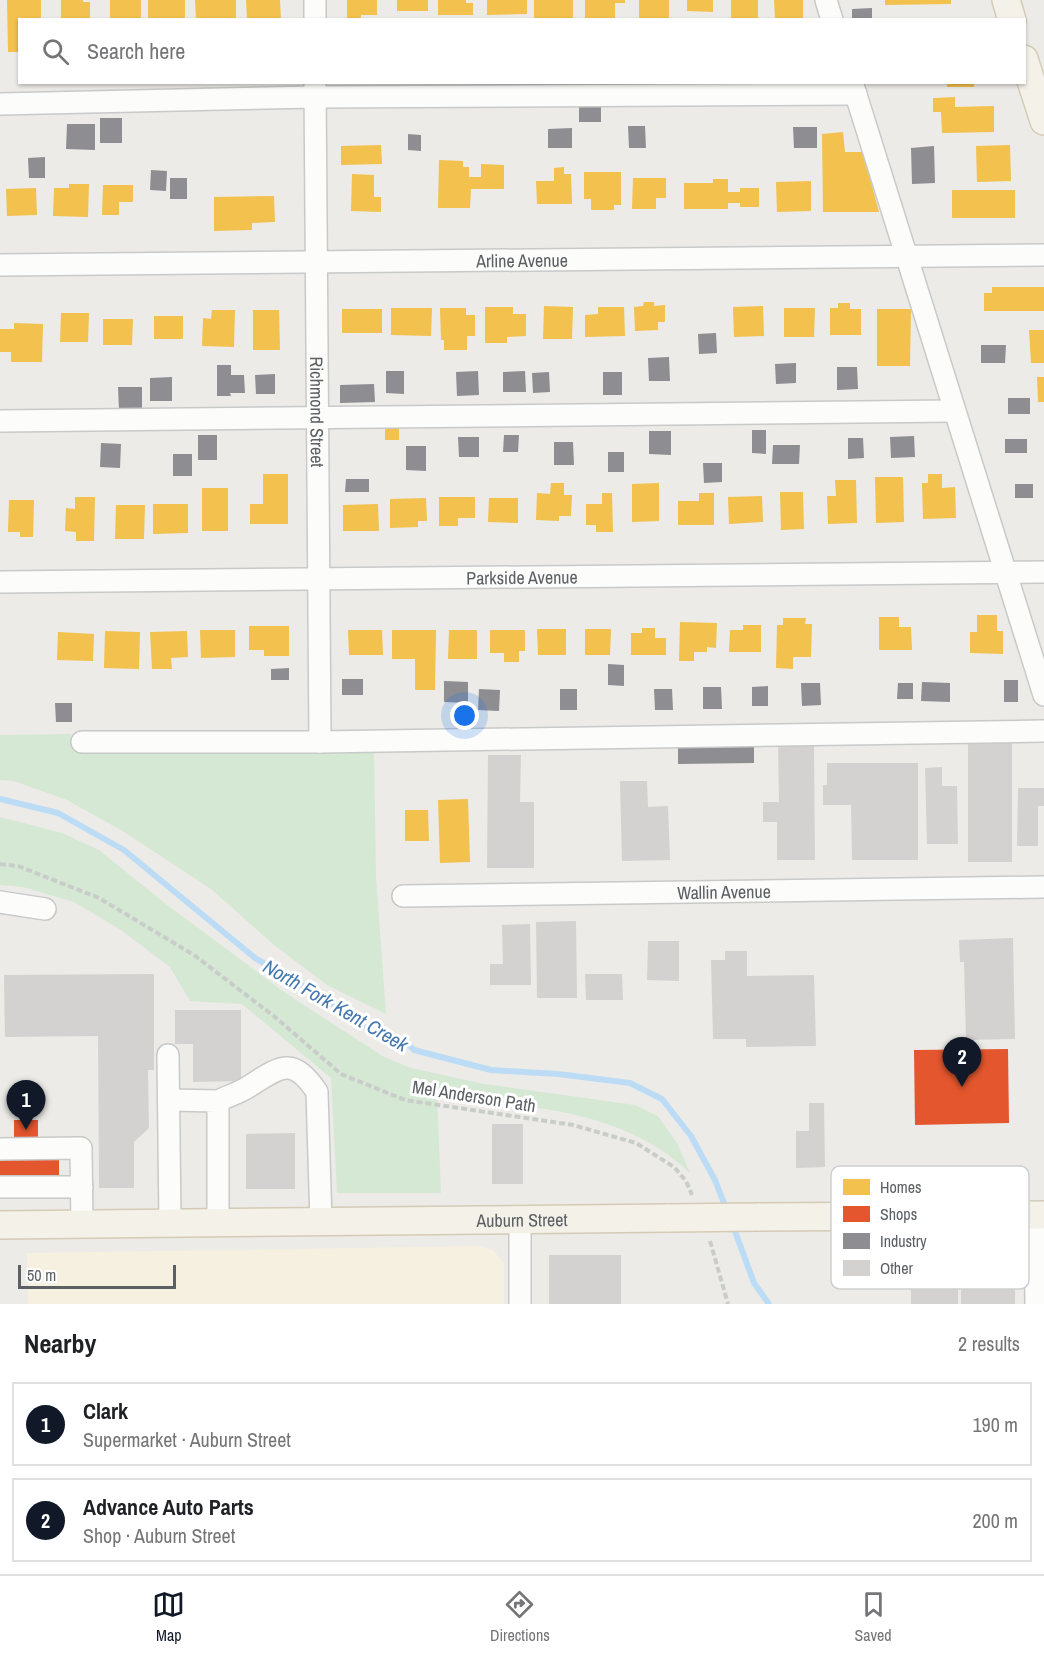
<!DOCTYPE html>
<meta charset="utf-8">
<style>
body{margin:0;font-family:"Archivo Narrow",sans-serif;background:#f2f2f2;color:#202124}
.scale{position:absolute;left:18px;bottom:15px;width:158px;box-sizing:border-box;padding-left:6px;border:3px solid #5c6064;border-top:0;font-size:16px;line-height:21px;white-space:nowrap;color:#5c6064;-webkit-text-stroke:4px #fff;paint-order:stroke}
.you{position:absolute;left:465px;top:716px;width:21px;height:21px;margin:-15px;border:4px solid #fff;border-radius:50%;background:#1a73e8;box-shadow:0 0 0 9px #1a73e833}
.badge{display:grid;place-items:center;width:39px;height:39px;border-radius:50%;background:#111827;color:#fff;font-size:20px;font-weight:700}
.pin{position:absolute;translate:-50% -50px;filter:drop-shadow(0 2px 3px #0008)}
.pin::after{content:'';position:absolute;top:32px;width:21px;height:18px;background:inherit;clip-path:polygon(0 0,100% 0,50% 100%)}
.list{margin:0;padding:0;list-style:none}
h2{display:flex;justify-content:space-between;align-items:center;height:78px;margin:0;padding:0 24px;font-size:26px}
h2 small{font-size:20px;font-weight:400;color:#757577}
.list li{display:grid;grid-template-columns:39px 1fr auto;gap:18px;align-items:center;box-sizing:border-box;height:84px;margin:0 12px 12px;padding:0 12px;border:2px solid #e0e0e0;border-radius:0px}
.list b{display:block;font-size:22px;white-space:nowrap}
.list p{margin:0;font-size:20px;white-space:nowrap;color:#757577}
.list em{font-size:20px;font-style:normal;color:#757577}
.icon{flex:none;width:33px;height:33px;fill:none;stroke:currentColor;stroke-width:2;stroke-linecap:round;stroke-linejoin:round}
.map{position:relative;flex:none;width:1044px;height:1304px;overflow:hidden}
.search{position:absolute;background:#fff;box-shadow:0 2px 4px #0004;left:18px;right:18px;top:18px;height:66px;display:flex;align-items:center;gap:15px;box-sizing:border-box;padding:0 21px;border-radius:0px;color:#757577;font-size:22px}
.sheet{height:270px;background:#fff}
nav{display:flex;justify-content:space-around;align-items:center;box-sizing:border-box;height:84px;border-top:2px solid #e0e0e0;background:#fff;font-size:16px;color:#757577}
nav a{display:grid;justify-items:center;gap:3px}
nav .on{color:#111827}
.map>svg:first-child{display:block}
.commercial{fill:#f5f0e0}
.green{fill:#d5e8d3}
.homes{fill:#f2c14e}
.shops{fill:#e4572e}
.industry{fill:#8d8d92}
.lines{fill:none;stroke-linecap:round;stroke-linejoin:round}
.stream{stroke:#bcdcf6;stroke-width:6}
.building{fill:#d3d2d0}
.minor-casing{stroke:#c8c9c9;stroke-width:24}
.major-casing{stroke:#d3cbb6;stroke-width:30}
.path{stroke:#c9cdca;stroke-width:4;stroke-dasharray:6 3;stroke-linecap:butt}
.minor{stroke:#fcfcfb;stroke-width:21}
.major{stroke:#f3f1e8;stroke-width:27}
.major-bridge-casing{stroke:#d3cbb6;stroke-width:30;stroke-linecap:butt}
.major-bridge{stroke:#f3f1e8;stroke-width:27}
.labels{text-anchor:middle;dominant-baseline:central;stroke-width:6;stroke-linejoin:round;paint-order:stroke}
.street-label{font-size:18px;fill:#5c6064;stroke:#fff}
.water-label{font-size:20px;font-style:italic;fill:#4477ae;stroke:#fff}
.key{fill:#fff;stroke:#cecfd0;stroke-width:1.5}
.key-label{font-size:16px;fill:#5c6064}
</style>
<div class="map">
<svg width="1044" height="1304" viewBox="0 0 1044 1304">
<rect width="100%" height="100%" fill="#ecebe7"/>
<path class="commercial" d="M480,1246L494,1251L504,1264V1304H28L27,1253Z"/>
<g class="green">
<path d="M71,734L73,751L374,749L376,876L386,1014L327,985L274,945L211,889L121,830L67,800L14,781L0,780V735Z"/>
<path d="M0,817L62,833L99,850L166,904L284,992L384,1057L411,1068L484,1084L635,1105L658,1116L677,1143L690,1173C680,1164 669,1155 658,1148C591,1106 512,1106 437,1095L441,1193H337L331,1078L242,1004L190,1001L170,967L121,930L74,902L23,887L0,885Z"/>
</g>
<g class="homes">
<path d="M7,0H41V20H20V52H8Z"/>
<path d="M61,0H83V2H90V20H61Z"/>
<rect x="110" y="0" width="31" height="20"/>
<rect x="148" y="0" width="37" height="20"/>
<path d="M195,0H236V20H196Z"/>
<path d="M246,0H280L281,20H247Z"/>
<path d="M347,0H377V15H361V20H347Z"/>
<rect x="397" y="0" width="31" height="11"/>
<path d="M438,0H466V3H473V15H438Z"/>
<path d="M487,0H527V14L487,15Z"/>
<path d="M534,0H573V18L534,20Z"/>
<path d="M585,0H625V3H615V18H585Z"/>
<path d="M639,0H669V18L639,19Z"/>
<path d="M687,0H713V12L687,11Z"/>
<rect x="731" y="0" width="27" height="20"/>
<path d="M774,0H803V20H775Z"/>
<path d="M885,0H951V4L885,5Z"/>
<rect x="947" y="82" width="27" height="5"/>
<path d="M955,97V107L994,106V132L942,133L941,112H933V98Z"/>
<path d="M843,132L845,152H863L879,212H823L822,134Z"/>
<path d="M381,145L382,164L341,165V146Z"/>
<path d="M1010,145L1011,181L977,182L976,146Z"/>
<path d="M439,160L463,161V167H469V177H481V164L504,165V189H471L470,208H438Z"/>
<path d="M564,167V174H571L572,204H537L536,181H554V168Z"/>
<path d="M584,172H621V205H614V210H591V199H584Z"/>
<path d="M352,174L374,175V197H381V212L351,211Z"/>
<path d="M633,178H666V198H656V209H632Z"/>
<path d="M713,179H728V192H740V188H759V207H740V203H728V209H684V183H713Z"/>
<path d="M811,181V211L777,212L776,182Z"/>
<path d="M69,184H89L88,217L53,216L54,188H69Z"/>
<path d="M103,185H133V202H119V215H102Z"/>
<path d="M36,188L37,215L7,216L6,189Z"/>
<rect x="952" y="190" width="63" height="28"/>
<path d="M274,196L275,222L252,223V230L214,231V197Z"/>
<path d="M992,287H1044V311H984V293H992Z"/>
<path d="M644,302H654V306L665,305V322H658V330L635,331L634,307L643,306Z"/>
<path d="M838,303H850V309H861V335H830V308H838Z"/>
<path d="M544,306L573,307L572,339H543Z"/>
<path d="M763,306L764,336L734,337L733,307Z"/>
<path d="M485,307H513V314H526V336L507,337V343H485Z"/>
<path d="M598,307H624L625,336L585,337V315L598,314Z"/>
<path d="M391,308H432L431,336L391,335Z"/>
<path d="M440,308H466V315H475V336H467V350H444V340H441Z"/>
<path d="M784,308H815L814,337H784Z"/>
<rect x="342" y="309" width="40" height="24"/>
<path d="M877,309H911L910,366H877Z"/>
<path d="M212,310H235L234,347L202,346L203,318L211,319Z"/>
<path d="M253,310H279L280,350H253Z"/>
<path d="M61,313H89L88,342H60Z"/>
<rect x="154" y="316" width="29" height="23"/>
<path d="M103,319H133L132,345H103Z"/>
<path d="M14,323L43,324L42,362H11V352H0V329H14Z"/>
<path d="M1029,330H1044V363H1031Z"/>
<path d="M1037,377H1044V402H1038Z"/>
<rect x="385" y="427" width="14" height="13"/>
<path d="M263,474H288V524H250V504H263Z"/>
<path d="M928,474H942V488L955,487L956,518L923,519L922,483H928Z"/>
<path d="M875,477H903L904,522L876,523Z"/>
<path d="M835,480H856L857,523L828,524L827,496H836Z"/>
<path d="M551,483H564V495H572L571,516H559V521L536,520L537,493L550,494Z"/>
<path d="M659,483V521L632,522V484Z"/>
<rect x="202" y="488" width="26" height="43"/>
<path d="M780,492H803L804,529L781,530Z"/>
<path d="M602,493H612L613,532H596V525H586V504H602Z"/>
<path d="M699,493H714V525H678V501H699Z"/>
<path d="M762,496L763,522L729,524L728,497Z"/>
<path d="M75,497H95L94,541H76V532L65,531L66,508L75,509Z"/>
<path d="M439,497H475V518H458V526H439Z"/>
<path d="M426,498L427,521H418V527L390,528V499Z"/>
<path d="M489,498H518V523L488,522Z"/>
<path d="M9,500H34L33,537H20V532H8Z"/>
<path d="M153,504H188V533L153,534Z"/>
<path d="M378,504L379,531H343V505Z"/>
<path d="M116,505H145L144,539H115Z"/>
<path d="M977,615H997V631H1003V654L970,653V632H977Z"/>
<path d="M879,617H899V627H911L912,650H879Z"/>
<path d="M783,618H806L805,624H812L811,657H793V669L776,668L777,625H783Z"/>
<path d="M680,622L717,623L716,648L707,647V652H694V661H679Z"/>
<path d="M743,625H761V652H729L730,630H743Z"/>
<path d="M249,626H289V656H264V650H249Z"/>
<path d="M642,628H655V638H666V655H631V633H642Z"/>
<path d="M537,629H566V655H538Z"/>
<path d="M585,629H611L610,655H585Z"/>
<path d="M200,630H235V657L201,658Z"/>
<path d="M348,630H382L383,655H349Z"/>
<path d="M392,630H436L435,690H415V659H392Z"/>
<path d="M449,630H477V659H448Z"/>
<path d="M490,630H525V651H519V662H504V653H490Z"/>
<path d="M105,631L140,632L139,669L104,668Z"/>
<path d="M187,631L188,657L171,658L172,669H152L150,632Z"/>
<path d="M58,632L94,634L93,661L57,660Z"/>
<path d="M468,799L470,862L440,863L438,800Z"/>
<path d="M405,810H428L429,841H405Z"/>
</g>
<g class="shops">
<path d="M1008,1049L1009,1123L915,1125L914,1050Z"/>
<rect x="14" y="1120" width="24" height="19"/>
<rect x="0" y="1158" width="59" height="24"/>
</g>
<g class="industry">
<path d="M872,8V20H852V9Z"/>
<rect x="579" y="104" width="22" height="18"/>
<rect x="100" y="118" width="22" height="25"/>
<path d="M67,124H95V150L66,149Z"/>
<path d="M628,126H645L646,148H629Z"/>
<path d="M793,127H817V148H794Z"/>
<path d="M572,128V148H548V129Z"/>
<path d="M408,134L421,135V151L408,150Z"/>
<path d="M934,146L935,183L912,184L911,148Z"/>
<path d="M45,157V178H29L28,158Z"/>
<path d="M151,170L167,171L166,191L150,190Z"/>
<rect x="170" y="178" width="17" height="21"/>
<path d="M716,333L717,353L699,354L698,334Z"/>
<path d="M981,345H1006L1005,363H981Z"/>
<path d="M669,357L670,381H649L648,358Z"/>
<path d="M796,363V383L776,384L775,364Z"/>
<path d="M217,365H231V375H244L245,393H230L231,396H217Z"/>
<path d="M837,367H857L858,389L837,390Z"/>
<path d="M386,371H404V394L386,393Z"/>
<path d="M478,371L479,395L457,396L456,372Z"/>
<path d="M525,371L526,392H503V372Z"/>
<path d="M549,372L550,392L533,393L532,373Z"/>
<rect x="603" y="372" width="19" height="23"/>
<path d="M275,374V394H256L255,375Z"/>
<path d="M172,377V401H150V378Z"/>
<path d="M374,384L375,402L340,403V385Z"/>
<path d="M118,387H142V410H119Z"/>
<rect x="1008" y="398" width="22" height="16"/>
<path d="M752,430H766V454L752,453Z"/>
<path d="M649,431H671V455L649,454Z"/>
<rect x="198" y="435" width="19" height="25"/>
<path d="M504,435H519L518,452H503Z"/>
<path d="M914,436L915,457L891,458L890,437Z"/>
<path d="M458,437H479V457H459Z"/>
<path d="M848,438H863L864,458L848,459Z"/>
<rect x="1005" y="439" width="22" height="14"/>
<path d="M554,442H573L574,465H554Z"/>
<path d="M101,443L121,444L120,468L100,467Z"/>
<path d="M773,445H800L799,464H772Z"/>
<path d="M406,446H426V471L406,470Z"/>
<rect x="608" y="452" width="16" height="20"/>
<rect x="173" y="454" width="19" height="22"/>
<path d="M703,463H722V482L704,483Z"/>
<path d="M346,479H369V492H345Z"/>
<rect x="1015" y="484" width="18" height="14"/>
<path d="M608,664L624,665V686L608,685Z"/>
<path d="M289,668V680H271V669Z"/>
<rect x="342" y="679" width="21" height="16"/>
<rect x="1004" y="680" width="14" height="22"/>
<path d="M444,681L468,682V703L444,702Z"/>
<path d="M922,682L950,683V702L921,701Z"/>
<path d="M801,683H820L821,705L802,706Z"/>
<path d="M898,683H913V699H897Z"/>
<path d="M768,686V706H752V687Z"/>
<path d="M703,687H721L722,709H703Z"/>
<path d="M479,689L500,690L499,711L478,710Z"/>
<rect x="560" y="689" width="17" height="21"/>
<path d="M654,689H672L673,710H655Z"/>
<path d="M55,703H72V722H56Z"/>
<path d="M754,743V763L678,764V744Z"/>
</g>
<g class="lines">
<g class="stream">
<path d="M0,799L58,813L124,850L255,958L321,996L343,1012L382,1036L407,1043L414,1050L491,1070L558,1074L630,1083L662,1099L691,1136L715,1180L727,1211"/>
<path d="M732,1223L754,1283L769,1304"/>
</g>
</g>
<g class="building">
<rect x="968" y="743" width="44" height="119"/>
<path d="M814,744L815,860H777V822H763V802H779L778,745Z"/>
<path d="M488,755H521L520,802H534V868H487Z"/>
<path d="M827,763H918V860H852L851,805H823V785H827Z"/>
<path d="M942,767V786H957L958,844H927L925,768Z"/>
<path d="M620,781H647L648,807L668,806L670,860L622,861Z"/>
<path d="M1018,788H1044V806H1038V846H1017Z"/>
<path d="M576,921L577,998H537L536,922Z"/>
<path d="M530,924L531,985H490V964H503L502,925Z"/>
<path d="M1013,938L1015,1039L966,1040L964,962H960L959,940Z"/>
<path d="M648,941H679V981L647,980Z"/>
<path d="M725,951H747V976L814,975L816,1046L746,1047V1039H713L711,960H725Z"/>
<path d="M154,974V1070H148L149,1128L134,1142V1188H99L98,1036L5,1037L4,975Z"/>
<path d="M585,974H622L623,1000H586Z"/>
<path d="M175,1010H241V1081L193,1082V1044H175Z"/>
<path d="M809,1103H824L825,1167L796,1168V1131H809Z"/>
<rect x="492" y="1124" width="31" height="60"/>
<path d="M295,1133V1189H246V1134Z"/>
<rect x="911" y="1246" width="47" height="58"/>
<rect x="961" y="1246" width="54" height="58"/>
<rect x="549" y="1255" width="72" height="49"/>
</g>
<g class="lines">
<defs>
<g id="minor">
<path d="M315,0V20"/>
<path d="M826,0L832,20"/>
<path d="M852,82L1044,695"/>
<path id="s1" d="M315,85L320,742"/>
<path d="M0,104L315,97L856,94"/>
<path id="s2" d="M0,265L1044,255"/>
<path d="M0,421L954,411"/>
<path id="s3" d="M0,582L1044,572"/>
<path d="M82,742H320L1044,731"/>
<path id="s4" d="M403,896L1044,887"/>
<path d="M0,902L45,909"/>
<path d="M168,1055L170,1223"/>
<path d="M169,1100L218,1101V1223"/>
<path d="M218,1101C228,1096 239,1093 248,1087C280,1067 292,1055 317,1092L321,1222"/>
<path d="M0,1149L81,1148L82,1224"/>
<path d="M0,1187H82"/>
<path d="M1035,1215L1036,1304"/>
<path d="M520,1219V1304"/>
</g>
<g id="major">
<path d="M1006,0L1012,20"/>
<path d="M1024,59L1044,121"/>
<path d="M758,1217L1044,1215"/>
<path id="s5" d="M0,1225L669,1218"/>
</g>
</defs>
<use href="#minor" class="minor-casing"/>
<use href="#major" class="major-casing"/>
<g class="path">
<path d="M0,864L18,866L99,898L194,955L275,1017L341,1074L405,1100L573,1125L636,1143L674,1167L686,1181L692,1195"/>
<path d="M710,1241L728,1304"/>
</g>
<use href="#minor" class="minor"/>
<use href="#major" class="major"/>
<defs>
<path id="major-bridge" d="M669,1218L758,1217"/>
</defs>
<use href="#major-bridge" class="major-bridge-casing"/>
<use href="#major-bridge" class="major-bridge"/>
</g>
<g class="labels">
<g class="street-label">
<text stroke="none"><textPath href="#s2" startOffset="522">Arline Avenue</textPath></text>
<text stroke="none"><textPath href="#s1" startOffset="327">Richmond Street</textPath></text>
<text stroke="none"><textPath href="#s3" startOffset="522">Parkside Avenue</textPath></text>
<text stroke="none"><textPath href="#s4" startOffset="321">Wallin Avenue</textPath></text>
<text transform="translate(474 1096) rotate(9)">Mel Anderson Path</text>
<text stroke="none"><textPath href="#s5" startOffset="522">Auburn Street</textPath></text>
</g>
<g class="water-label">
<text transform="translate(336 1005) rotate(30)">North Fork Kent Creek</text>
</g>
</g>
<rect x="831" y="1166" width="198" height="123" rx="9" class="key"/>
<rect x="843" y="1179" width="27" height="16" fill="#f2c14e"/>
<rect x="843" y="1206" width="27" height="16" fill="#e4572e"/>
<rect x="843" y="1233" width="27" height="16" fill="#8d8d92"/>
<rect x="843" y="1260" width="27" height="16" fill="#d3d2d0"/>
<g class="key-label">
<text x="880" y="1193">Homes</text>
<text x="880" y="1220">Shops</text>
<text x="880" y="1247">Industry</text>
<text x="880" y="1274">Other</text>
</g>
</svg>
<div class="scale">50 m</div>
<div class="you"></div>
<div class="pin badge" style="left:26px;top:1130px">1</div>
<div class="pin badge" style="left:962px;top:1087px">2</div>
<div class="search"><svg class="icon" aria-label="search" viewBox="0 0 24 24"><circle cx="10" cy="10" r="6"/><path d="M15 15l6 6"/></svg>Search here</div>
</div>
<section class="sheet">
<h2>Nearby<small>2 results</small></h2>
<ul class="list">
<li><span class="badge">1</span><div><b>Clark</b><p>Supermarket · Auburn Street</p></div><em>190 m</em></li>
<li><span class="badge">2</span><div><b>Advance Auto Parts</b><p>Shop · Auburn Street</p></div><em>200 m</em></li>
</ul>
</section>
<nav>
<a class="on"><svg class="icon" aria-label="map" viewBox="0 0 24 24"><path d="M3 6l6-2 6 2 6-2v14l-6 2-6-2-6 2zM9 4v14M15 6v14"/></svg>Map</a>
<a><svg class="icon" aria-label="directions" viewBox="0 0 24 24"><path d="M12 3l9 9-9 9-9-9zM9 14v-3h6M13 9l2 2-2 2"/></svg>Directions</a>
<a><svg class="icon" aria-label="saved" viewBox="0 0 24 24"><path d="M7 4h10v16l-5-4-5 4z"/></svg>Saved</a>
</nav>
